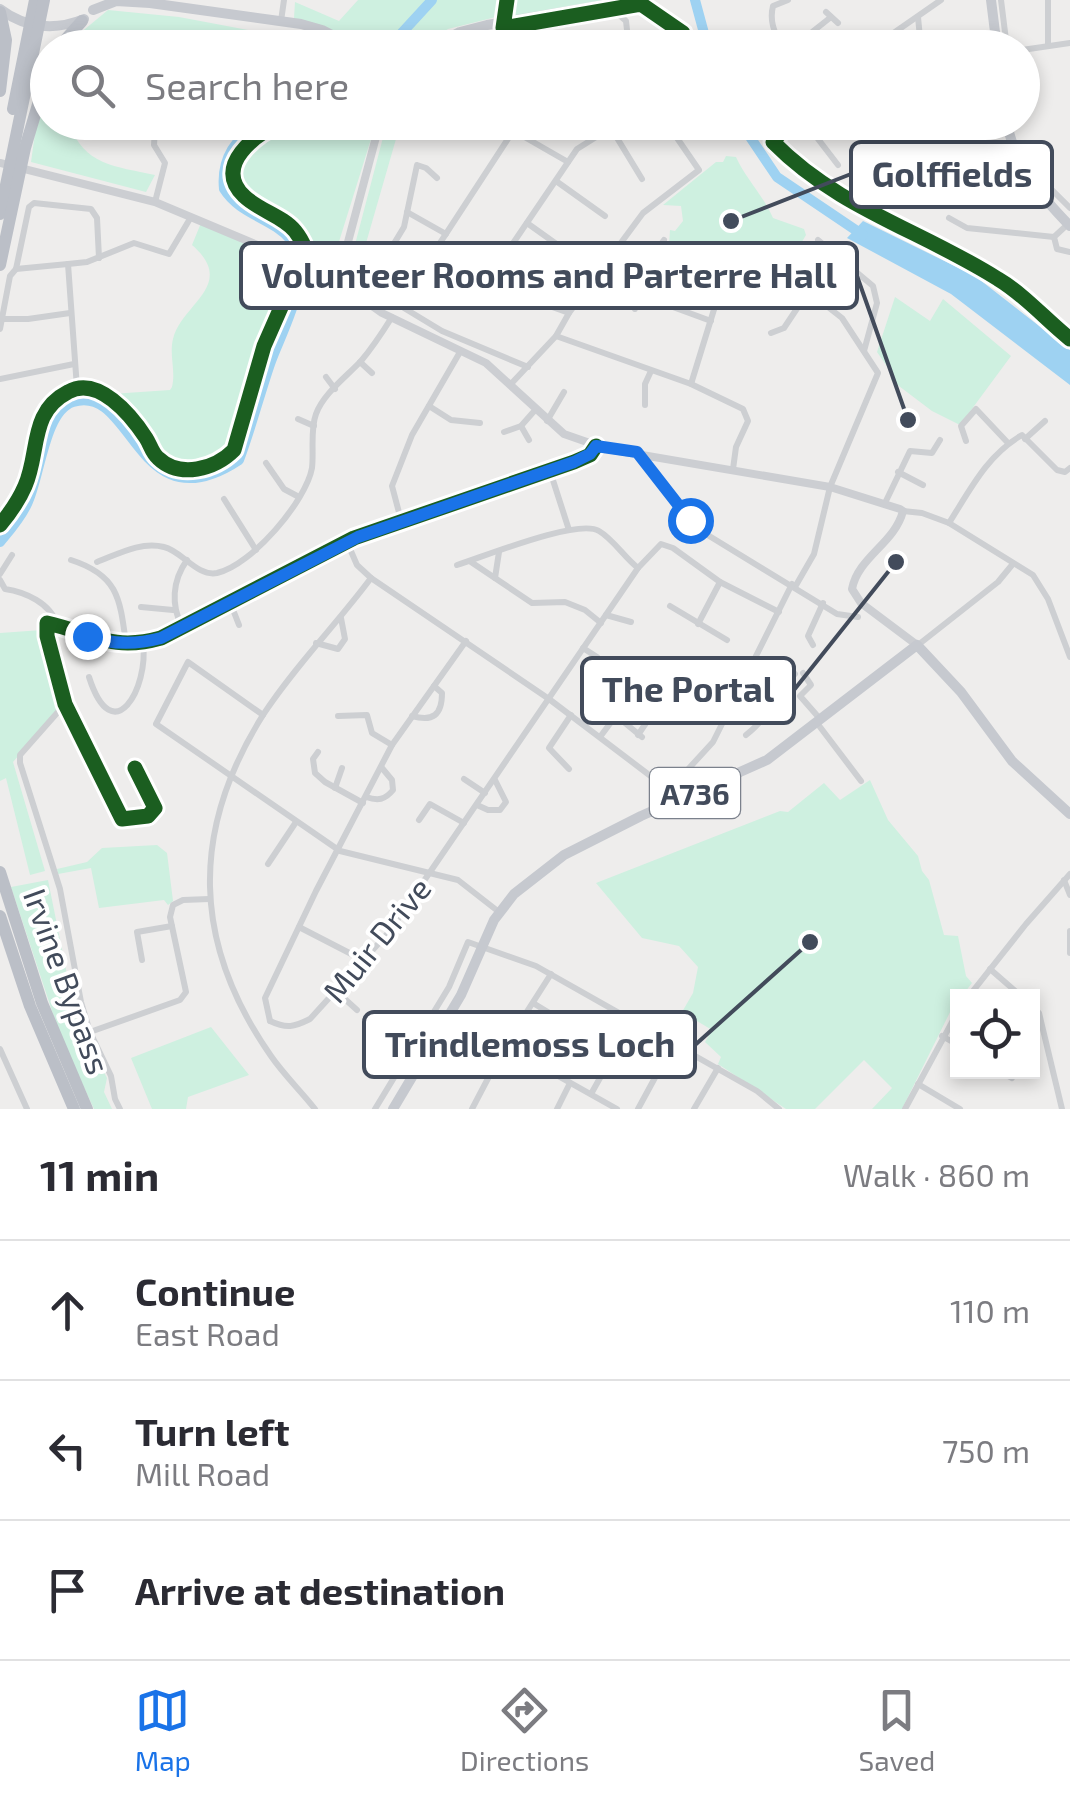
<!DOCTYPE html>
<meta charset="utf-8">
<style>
body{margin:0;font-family:"Exo 2",sans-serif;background:#f7f7f7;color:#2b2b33}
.controls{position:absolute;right:30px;bottom:30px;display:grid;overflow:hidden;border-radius:0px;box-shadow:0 5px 15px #0003}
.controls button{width:90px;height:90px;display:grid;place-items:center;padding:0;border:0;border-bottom:2px solid #e1e1e2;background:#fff;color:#2b2b33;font:50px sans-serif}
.stop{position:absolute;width:30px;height:30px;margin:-22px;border:8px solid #1a73e8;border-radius:50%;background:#fff}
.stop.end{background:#1a73e8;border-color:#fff;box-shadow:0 2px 10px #0008}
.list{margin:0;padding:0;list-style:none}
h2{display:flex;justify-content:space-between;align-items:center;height:130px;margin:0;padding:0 40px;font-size:42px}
h2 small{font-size:32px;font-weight:400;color:#7c7c81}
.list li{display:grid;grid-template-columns:65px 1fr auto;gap:30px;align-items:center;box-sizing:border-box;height:140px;padding:0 40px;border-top:2px solid #e1e1e2}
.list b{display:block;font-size:38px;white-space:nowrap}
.list p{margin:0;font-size:32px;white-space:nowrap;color:#7c7c81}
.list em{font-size:32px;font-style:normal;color:#7c7c81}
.icon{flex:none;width:55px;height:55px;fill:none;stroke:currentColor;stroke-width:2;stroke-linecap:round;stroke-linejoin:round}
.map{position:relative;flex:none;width:1070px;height:1109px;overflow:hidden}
.search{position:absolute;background:#fff;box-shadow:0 5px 15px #0003;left:30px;right:30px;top:30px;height:110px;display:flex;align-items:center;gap:25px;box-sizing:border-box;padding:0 35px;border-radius:55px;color:#7c7c81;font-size:38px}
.sheet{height:550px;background:#fff}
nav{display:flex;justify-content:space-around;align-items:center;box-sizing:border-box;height:140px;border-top:2px solid #e1e1e2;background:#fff;font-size:28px;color:#7c7c81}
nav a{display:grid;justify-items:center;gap:5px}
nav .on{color:#1a73e8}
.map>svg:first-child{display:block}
.green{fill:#cef0e0}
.water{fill:#9ed2f2}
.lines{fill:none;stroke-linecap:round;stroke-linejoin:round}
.river{stroke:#9ed2f2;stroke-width:10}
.street{stroke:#cdcfd2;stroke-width:6}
.secondary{stroke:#ccced2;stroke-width:8}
.primary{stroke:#c6c9cf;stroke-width:10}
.highway{stroke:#bbbfc7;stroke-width:12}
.cycleway-casing{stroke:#fff;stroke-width:21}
.cycleway{stroke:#1b5e20;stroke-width:15}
.route{stroke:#1a73e8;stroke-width:12}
.labels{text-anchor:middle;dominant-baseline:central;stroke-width:8;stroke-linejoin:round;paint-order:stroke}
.shield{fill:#fff;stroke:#7b818c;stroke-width:2.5}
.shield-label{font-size:30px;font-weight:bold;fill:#424b5b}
.street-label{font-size:32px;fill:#424b5b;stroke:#fff}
.leader{fill:none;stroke:#424b5b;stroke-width:4}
.callout-dot{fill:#424b5b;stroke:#fff;stroke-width:4}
.callout{fill:#fff;stroke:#424b5b;stroke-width:4}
.callout-label{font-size:35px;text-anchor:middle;font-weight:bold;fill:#424b5b}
</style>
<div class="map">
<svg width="1070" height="1109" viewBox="0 0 1070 1109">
<rect width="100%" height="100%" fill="#eeedec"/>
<g class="green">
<path d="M358,0H431L388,47H360L294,18L295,2L339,21Z"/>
<path d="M436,0H610L514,17L508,14L448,29L421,47L396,48Z"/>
<path d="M108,10L179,17L339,47L62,48Z"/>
<path d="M47,92L48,122L69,123C84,166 115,166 155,175L146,192L31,162L36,126Z"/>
<path d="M298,123H376L333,261L328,268L317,264L308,236L243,186V149L262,132Z"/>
<path d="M390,123H417L396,139L360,264L352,256L386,126Z"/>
<path d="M726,156L736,157C746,179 763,195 773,218L804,229L806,235L787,267L774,258L767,268L746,257L737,270L743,277L736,285L705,277L700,284L649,267L669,245L670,230L675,231L683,221L681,206L663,205L716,162H723Z"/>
<path d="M201,223L283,260C290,287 280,322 262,344L235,444L224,458L216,462L179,466L160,459L144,430L111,394L170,390L172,387C176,371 169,355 173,339C181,304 238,285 192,245Z"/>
<path d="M895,297L930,321L943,299L1011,356L960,425L932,411L891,380L893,375L877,352Z"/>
<path d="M42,630L61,706L13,762L45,871L30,875L6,778L0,781V633Z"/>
<path d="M870,780L888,820L918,856L922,871L929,880L944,935L958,936L966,976L972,983L962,996H958L902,1109H872L892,1088L864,1060L815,1109H786L718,1064L721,1057L705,1042L712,1030L682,1012L693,993L698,967L679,946L642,938L596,883L780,811L788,812L824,783L840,800Z"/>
<path d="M157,845L167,853L173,901L168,905L164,900L99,908L91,868L58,874L57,869L87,862L102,848Z"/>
<path d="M48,880L76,1019L107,1078L104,1092L112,1109H94L60,1035L11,887Z"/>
<path d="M211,1027L249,1075L188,1097L186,1109H152L131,1058Z"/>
</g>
<path class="water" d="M863,221L975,276L1070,350V385L951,294L847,238Z"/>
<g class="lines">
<g class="river">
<path d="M695,0L708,48"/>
<path d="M388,48L432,0"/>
<path d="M740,122L777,177L863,235"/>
<path d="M0,542C10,530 20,519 27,504C40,478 44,411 73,402C134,382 136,528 239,460C251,428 259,396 270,364C281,332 317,271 291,240C273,218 240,215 224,189C221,159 236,137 262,122"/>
</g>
<g class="street">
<path d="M1001,0L1007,48"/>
<path d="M1048,0V46"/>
<path d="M826,12L838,23"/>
<path d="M918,17L921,48"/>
<path d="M281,21L284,0"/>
<path d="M563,25L618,14L626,21L629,48"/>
<path d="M782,48C775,33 769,22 773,6L788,0"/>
<path d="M792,48L831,17"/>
<path d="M872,48L941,0"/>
<path d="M1022,50L1070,43"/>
<path d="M145,122L155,129"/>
<path d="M519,122L406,295L404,308L442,331L528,367"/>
<path d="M805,122L838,165"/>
<path d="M948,122L989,150L1012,145"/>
<path d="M611,128L642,179"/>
<path d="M514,131L568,162"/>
<path d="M916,133L922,122"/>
<path d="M1029,146L1044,182L1070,208"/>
<path d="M556,181L605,216"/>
<path d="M155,202L165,163L154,145L155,129L161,122"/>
<path d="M407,212L446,234"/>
<path d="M949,218L967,228L1054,237"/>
<path d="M527,223L576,258"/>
<path d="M1068,224L1054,237L1057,249L1070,252"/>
<path d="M664,240L638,275L632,292L711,321"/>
<path d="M818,240L873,286L877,303L864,351"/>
<path d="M432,256L486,283L569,313"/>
<path d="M384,260L404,227L417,165L426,168L437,178"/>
<path d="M715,268L732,277L734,284L731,289L723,291L710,285L707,275Z"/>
<path d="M16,269L68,264"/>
<path d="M791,278L842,318L878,373L830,487L814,554L795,587"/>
<path d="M486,283L577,149L620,122"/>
<path d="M635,309L639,295"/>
<path d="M3,319H28L70,313"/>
<path d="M0,329L10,276L16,269L29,207L34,203L91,209L97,218L99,258"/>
<path d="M771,333L784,328L808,292"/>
<path d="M556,336L691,384L743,409L748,421L736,447L733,469"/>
<path d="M360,362L372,373"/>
<path d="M326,377L335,389"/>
<path d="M0,379L74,364"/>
<path d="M691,384L720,290"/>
<path d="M510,385L556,336L569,313L643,213L699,170L666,122"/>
<path d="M77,388L68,264L87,262L134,243L169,254L191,217"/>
<path d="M645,405V384L651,371"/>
<path d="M429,406L451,420L480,423"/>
<path d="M298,419L314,426"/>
<path d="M547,421L564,392"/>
<path d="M521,426L529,440"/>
<path d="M504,432L521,426L536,409"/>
<path d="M1025,439L1045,421"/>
<path d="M966,441L961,426L976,409L1008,443"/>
<path d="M639,456L677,506L706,534L837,614L858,617"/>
<path d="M266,463L284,489L299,497"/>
<path d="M550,471L569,530"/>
<path d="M898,472L923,485"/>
<path d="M224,499L256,550"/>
<path d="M885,503L910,451L932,453L940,440"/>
<path d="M903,511L922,513L949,523L1033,575L1048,599L1070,657"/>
<path d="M401,520L392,486L412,435L460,352"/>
<path d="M949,523C970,490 987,455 1022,435L1057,470L1065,472L1070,468"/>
<path d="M347,542L357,565L371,578L549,699L669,790L674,802"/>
<path d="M71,560C118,575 120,598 126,644"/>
<path d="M97,562C118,554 141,541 164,547C182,551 197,577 217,573C252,565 306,501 312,468C314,451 310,430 316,414C323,394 346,377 361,361C372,348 382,333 392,317"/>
<path d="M471,562L532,603L565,602L585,610L601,623"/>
<path d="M457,565C483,557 578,518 599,531C613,539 624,557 638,568"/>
<path d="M0,574L12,555"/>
<path d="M495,578L499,552"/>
<path d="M0,580L5,589C25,592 51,603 57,625"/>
<path d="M230,602L239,625"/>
<path d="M670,606L727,640"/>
<path d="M141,607L173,610"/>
<path d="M606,615L631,622"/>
<path d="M698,624L720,582"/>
<path d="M182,627C171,605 172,581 187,560"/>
<path d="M316,643L338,649L345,639L341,618"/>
<path d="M813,645L808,636L823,603"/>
<path d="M918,645L998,582L1012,565"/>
<path d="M583,648L597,657"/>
<path d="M803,673L811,685L800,696L821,720"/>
<path d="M89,677C113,752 149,688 143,643"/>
<path d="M743,680L760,689C774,710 763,721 746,735"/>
<path d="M766,699L795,674"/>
<path d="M65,704L20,755V763L60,889L81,1002L90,1032L111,1076L115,1099L120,1109"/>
<path d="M623,706L645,724"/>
<path d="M608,709L642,737"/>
<path d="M263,715L188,662L156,724L340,851L458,880L499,912"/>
<path d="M338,716L367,715L372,733L392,745"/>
<path d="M412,716C433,722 442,715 442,693L434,686"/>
<path d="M817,723L861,781"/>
<path d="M638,735L650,717"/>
<path d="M600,737L629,698"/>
<path d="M318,752L313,759L315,773L325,782L363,803"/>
<path d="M135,768L155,808L148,816L122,819L65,704L47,636V623C92,633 111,652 161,638L354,538L574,462L590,455L596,446"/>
<path d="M569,769L549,748L571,715"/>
<path d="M464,779L485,793"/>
<path d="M335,788L342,768"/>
<path d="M669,790L713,742L792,584"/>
<path d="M366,797C378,801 385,800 393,790L392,780L382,768"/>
<path d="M477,805L488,810H500L506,802L495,780"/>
<path d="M419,820L430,804L464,823"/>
<path d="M268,864L296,822"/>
<path d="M1064,880L1070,895"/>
<path d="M299,927L363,960"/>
<path d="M1070,931V953"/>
<path d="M142,960L137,932L172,926"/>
<path d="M990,969L1021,996"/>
<path d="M336,991L357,1010"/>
<path d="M969,996L1026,924L1070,874"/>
<path d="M533,1003L574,1028"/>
<path d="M1032,1007L1039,1013L1062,1109"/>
<path d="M270,1021C287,1029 294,1027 310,1019L389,932L638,568L661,544L673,548L720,582L779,612"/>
<path d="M270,1021L265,998L316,891L392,745L466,641"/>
<path d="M90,1032L180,1000L186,992L170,917L173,905L183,900L209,899"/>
<path d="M942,1036L958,1045"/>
<path d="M505,1046L617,1109"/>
<path d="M0,1049L27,1109"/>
<path d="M1001,1072L1012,1078"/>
<path d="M918,1084L960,1109"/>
<path d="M591,1094L632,1021"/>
<path d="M315,1109C301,1091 284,1075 271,1056C192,943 190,831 263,715C295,666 336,625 371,578"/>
<path d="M375,1109L449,987L468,942L536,966L757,1091L779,1109"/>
<path d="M472,1109L505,1046L551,974"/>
<path d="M557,1109L570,1083"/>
<path d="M638,1109L657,1074"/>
<path d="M694,1109L718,1068"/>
<path d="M905,1109L958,1011"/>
</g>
<g class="secondary">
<path d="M0,163L155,202L293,260L340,287"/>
<circle cx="349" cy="279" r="12"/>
<path d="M340,272L380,122"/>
<path d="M351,291L382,313L486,363L564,434L607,449L830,487L900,509L903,511C895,543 858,557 852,589L861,603L917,645"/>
</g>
<g class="primary">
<path d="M991,0L997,48"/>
<path d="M0,9C25,28 55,31 84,19"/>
<path d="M93,10L116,1L150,3L301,24L322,30L357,48"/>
<path d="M430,48L460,32L487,25L634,0"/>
<path d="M1007,122C1014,166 1041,196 1070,226"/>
<path d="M393,1109L461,995L494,920L514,894L564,855L641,816L767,760L917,645L961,692L1012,761L1070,814"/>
</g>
<g class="highway">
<path d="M0,12L6,40L0,91"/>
<path d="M58,48L82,21"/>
<path d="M13,109L35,0"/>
<path d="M0,214L44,0"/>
<path d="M0,265L25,148L48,71"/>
<path d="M0,872L42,1003L87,1109"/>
<path d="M0,916L30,1006L74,1109"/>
</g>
<defs>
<g id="cycleway">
<path d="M507,0L503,28L641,4L683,33L688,48"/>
<path d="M282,122C256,134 212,166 244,196C258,210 283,216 295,231C305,243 309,259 314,274"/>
<path d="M777,132H781L773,142C839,209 921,230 998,279C1025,295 1046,320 1070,339"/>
<path d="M0,525C10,513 19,500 25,486C40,452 29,412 68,392C98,375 131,415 146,438C150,444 152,453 158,458C180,479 215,469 234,450L264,346L286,296L284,256"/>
<path d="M135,768L155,808L148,816L122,819L65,704L47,636V623C92,633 111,652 161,638L354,538L574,462L590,455L596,446"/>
</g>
</defs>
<use href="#cycleway" class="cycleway-casing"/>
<use href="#cycleway" class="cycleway"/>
</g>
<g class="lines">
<path class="route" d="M87,636C112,645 135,645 161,638L358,537L574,462L590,454L596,446L637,452L690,520"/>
</g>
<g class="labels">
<rect class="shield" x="650" y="768" width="90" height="50" rx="8"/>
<g class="shield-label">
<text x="695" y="793">A736</text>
</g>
<g class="street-label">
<text transform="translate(376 939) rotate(-51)">Muir Drive</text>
<text transform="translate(68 981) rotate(70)">Irvine Bypass</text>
</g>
</g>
<path class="leader" d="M731 221L851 174M908 420L857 276M896 562L794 690M810 942L695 1045"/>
<g class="callout-dot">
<circle cx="731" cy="221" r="10"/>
<circle cx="908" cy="420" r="10"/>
<circle cx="896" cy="562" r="10"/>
<circle cx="810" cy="942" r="10"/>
</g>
<g class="callout">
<rect x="851" y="142" width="201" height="65" rx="10"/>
<rect x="241" y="243" width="616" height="65" rx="10"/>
<rect x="582" y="658" width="212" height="65" rx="10"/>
<rect x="364" y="1012" width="331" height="65" rx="10"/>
</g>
<g class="callout-label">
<text x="952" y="187">Golffields</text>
<text x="549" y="288">Volunteer Rooms and Parterre Hall</text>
<text x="688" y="702">The Portal</text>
<text x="530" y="1057">Trindlemoss Loch</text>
</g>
</svg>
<div class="controls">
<button><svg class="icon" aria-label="locate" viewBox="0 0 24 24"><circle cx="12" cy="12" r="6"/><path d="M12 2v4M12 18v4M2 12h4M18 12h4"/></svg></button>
</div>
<div class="stop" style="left:690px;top:520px"></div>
<div class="stop end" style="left:87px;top:636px"></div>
<div class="search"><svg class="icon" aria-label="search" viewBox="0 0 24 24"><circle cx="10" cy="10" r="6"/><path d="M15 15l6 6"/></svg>Search here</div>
</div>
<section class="sheet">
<h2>11 min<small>Walk · 860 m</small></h2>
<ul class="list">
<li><svg class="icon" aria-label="ahead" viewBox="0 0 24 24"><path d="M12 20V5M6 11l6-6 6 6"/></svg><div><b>Continue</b><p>East Road</p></div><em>110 m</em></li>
<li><svg class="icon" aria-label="left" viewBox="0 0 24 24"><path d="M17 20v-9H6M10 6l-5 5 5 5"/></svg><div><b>Turn left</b><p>Mill Road</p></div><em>750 m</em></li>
<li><svg class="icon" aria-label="arrive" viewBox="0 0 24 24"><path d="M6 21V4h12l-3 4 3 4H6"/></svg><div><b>Arrive at destination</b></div></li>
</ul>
</section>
<nav>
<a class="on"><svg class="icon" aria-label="map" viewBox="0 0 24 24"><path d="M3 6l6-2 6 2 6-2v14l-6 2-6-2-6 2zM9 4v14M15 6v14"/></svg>Map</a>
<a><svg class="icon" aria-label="directions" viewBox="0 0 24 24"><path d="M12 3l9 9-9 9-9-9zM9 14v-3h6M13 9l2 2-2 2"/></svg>Directions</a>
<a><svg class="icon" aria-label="saved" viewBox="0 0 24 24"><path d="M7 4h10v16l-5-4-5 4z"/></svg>Saved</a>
</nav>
